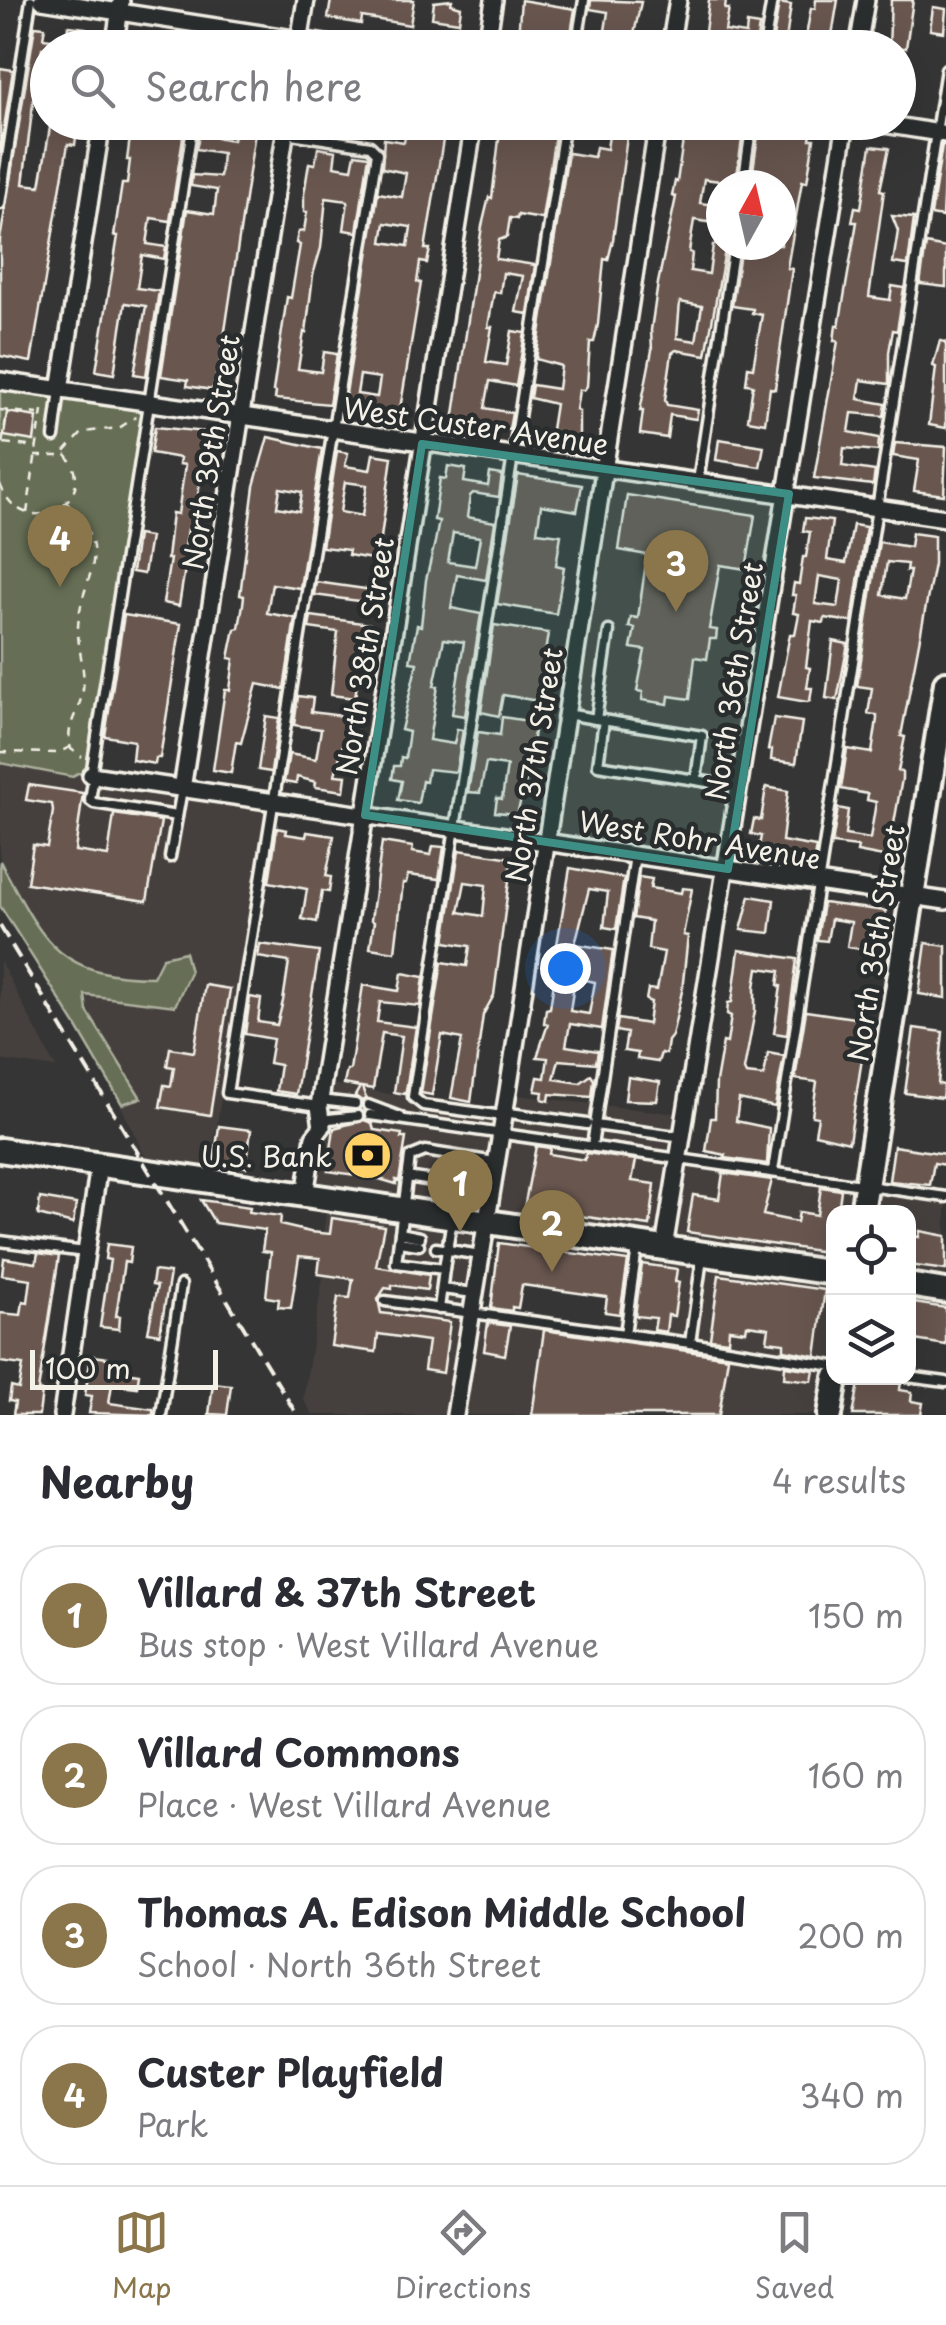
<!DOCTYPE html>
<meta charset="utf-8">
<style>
body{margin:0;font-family:"Playpen Sans",sans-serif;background:#f2f2f3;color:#2b2b33}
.controls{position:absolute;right:30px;bottom:30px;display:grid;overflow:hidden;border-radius:20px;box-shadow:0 10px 40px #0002}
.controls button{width:90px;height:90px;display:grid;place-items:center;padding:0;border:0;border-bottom:2px solid #e1e1e2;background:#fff;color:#2b2b33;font:50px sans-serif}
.compass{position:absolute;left:706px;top:170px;width:90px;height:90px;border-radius:50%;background:#fff;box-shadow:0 10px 40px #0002;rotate:8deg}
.scale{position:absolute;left:30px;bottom:25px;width:188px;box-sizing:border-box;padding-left:10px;border:5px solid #f4f1e8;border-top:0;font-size:28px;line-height:35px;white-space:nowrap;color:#f4f1e8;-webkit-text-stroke:8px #2a2d2e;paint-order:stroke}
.you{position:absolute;left:565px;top:968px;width:35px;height:35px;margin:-25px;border:8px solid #fff;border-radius:50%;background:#1a73e8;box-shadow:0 0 0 15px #1a73e833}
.badge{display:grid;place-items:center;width:65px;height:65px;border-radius:50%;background:#8a764a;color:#fff;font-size:32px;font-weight:700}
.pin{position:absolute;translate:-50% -82px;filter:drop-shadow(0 2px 5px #0008)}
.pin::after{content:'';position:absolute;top:52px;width:35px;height:30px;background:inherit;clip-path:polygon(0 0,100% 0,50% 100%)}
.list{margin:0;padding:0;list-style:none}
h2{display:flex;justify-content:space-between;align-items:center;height:130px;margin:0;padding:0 40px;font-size:42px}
h2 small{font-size:32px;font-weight:400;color:#7c7c81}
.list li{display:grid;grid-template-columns:65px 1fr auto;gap:30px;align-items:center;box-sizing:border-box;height:140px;margin:0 20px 20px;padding:0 20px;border:2px solid #e1e1e2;border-radius:40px}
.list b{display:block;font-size:38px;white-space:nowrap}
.list p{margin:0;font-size:32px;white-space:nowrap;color:#7c7c81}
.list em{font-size:32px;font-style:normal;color:#7c7c81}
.icon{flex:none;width:55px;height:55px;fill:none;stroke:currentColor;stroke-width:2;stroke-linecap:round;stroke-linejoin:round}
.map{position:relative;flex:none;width:946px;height:1415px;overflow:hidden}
.search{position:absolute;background:#fff;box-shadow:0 10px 40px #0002;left:30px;right:30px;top:30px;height:110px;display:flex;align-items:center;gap:25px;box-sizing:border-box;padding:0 35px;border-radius:55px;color:#7c7c81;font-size:38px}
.sheet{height:770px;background:#fff}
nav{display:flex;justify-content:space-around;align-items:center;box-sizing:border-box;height:140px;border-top:2px solid #e1e1e2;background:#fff;font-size:28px;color:#7c7c81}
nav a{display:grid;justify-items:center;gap:5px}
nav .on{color:#8a764a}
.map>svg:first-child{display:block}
.built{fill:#453f3d;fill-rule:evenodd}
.green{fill:#666e54;stroke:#adb09e;stroke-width:2.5}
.building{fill:#67574f;stroke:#f4f1e8;stroke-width:2.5;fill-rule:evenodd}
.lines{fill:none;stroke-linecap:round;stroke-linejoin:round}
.lane-casing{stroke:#f4f1e8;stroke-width:15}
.street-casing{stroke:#f4f1e8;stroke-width:22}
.secondary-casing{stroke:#f4f1e8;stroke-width:30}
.path{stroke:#f4f1e8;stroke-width:2.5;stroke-dasharray:8 8;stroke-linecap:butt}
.lane{stroke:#2a2d2e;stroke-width:8}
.street{stroke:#2a2d2e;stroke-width:15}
.secondary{stroke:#2a2d2e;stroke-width:22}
.rail{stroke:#f4f1e8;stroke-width:4;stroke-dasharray:15 8;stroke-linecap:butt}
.marked{fill:#3d8f86;fill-opacity:0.2;stroke:#3d8f86;stroke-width:8;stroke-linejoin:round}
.labels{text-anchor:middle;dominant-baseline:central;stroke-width:9;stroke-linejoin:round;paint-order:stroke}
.street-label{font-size:28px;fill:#f4f1e8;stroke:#2a2d2e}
.poi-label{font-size:28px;fill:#f4f1e8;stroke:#2a2d2e;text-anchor:end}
</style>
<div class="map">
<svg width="946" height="1415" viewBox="0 0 946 1415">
<rect width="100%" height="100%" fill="#363535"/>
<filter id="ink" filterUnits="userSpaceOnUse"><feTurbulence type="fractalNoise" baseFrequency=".01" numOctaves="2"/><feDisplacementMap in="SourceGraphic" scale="20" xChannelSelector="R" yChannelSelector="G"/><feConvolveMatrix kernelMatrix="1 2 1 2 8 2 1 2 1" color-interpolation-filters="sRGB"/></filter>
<g filter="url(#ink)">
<g class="built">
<path d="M605,468L789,494L728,869L546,841Z"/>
<path d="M0,761L274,802L209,1168L146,1159L105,1072L0,869Z"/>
<path d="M0,961L56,1068L0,1060Z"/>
<path d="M331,1084L407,1097L415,1110L511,1123L516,1095L677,1114L671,1159L946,1200V1302L909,1296L908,1212H834V1378H849L847,1389L822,1384L816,1415H313L303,1399L323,1277L317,1275L330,1186L315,1183ZM498,1236L629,1255L615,1335L357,1297L484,1309L493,1242Z"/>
</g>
<g class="green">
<path d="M0,381L150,403L91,775L77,773L73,777L0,763Z"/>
<path d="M0,861C42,938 55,977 153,977L163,957L185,952L190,972L175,1006L85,995L87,1011L141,1098L122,1104L77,1027L0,906Z"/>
</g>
<g class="building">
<path d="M331,0H414L410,25L362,17L361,24L328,18Z"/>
<path d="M452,0L451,4L461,7L459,22L432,18L434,2Z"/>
<path d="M521,0L575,9L569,46L521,41L518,37Z"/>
<path d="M591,0L641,2L631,48H606L607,44L603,43L608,12L590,9Z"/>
<path d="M709,0H726L725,9H729L725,31L746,34L747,24L759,26L756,45L733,42L732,48H703Z"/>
<path d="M816,0H838L830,47L809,44L811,36H806L811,8L815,9Z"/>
<path d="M891,0H913L906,48H889Z"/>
<path d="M779,3L791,5L786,40L773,38Z"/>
<path d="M933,7L946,9L944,32L930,30Z"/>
<path d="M35,26L45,27L43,38L66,41L68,26L86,28L84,48H42L39,80L36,79L23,184L40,186L50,127L57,128L58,122H77V130L75,145L68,144L31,362L0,356V240Z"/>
<path d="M0,68L13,70L0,154Z"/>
<path d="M132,122H163L162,128L184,131L170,221L151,218L147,244L166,247L164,259L142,255L137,288L159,291L146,376L134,374L146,306L125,303L114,374L96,371L118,236H114L122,184H127L130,160H127Z"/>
<path d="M203,122H216L214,137L233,140L236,122H254L256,126L220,364L212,390L187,386L188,380L161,376L187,210L214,214L217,190L191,186L192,175L220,177L222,153L196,149Z"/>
<path d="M422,122H446L425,249H430L427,263L420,262L417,282L421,283L403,392L400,408L395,416L344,406L378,193L402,197L406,173L382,168L384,139L404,142L406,130L421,133ZM385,223L411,227L408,246L382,242ZM360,375L380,378L377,397L357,394Z"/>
<path d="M501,122H557L542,219L518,215L517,219L510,218L507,237L499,240L496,259L535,265L528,314L516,312L523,276L503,273L500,293L494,292L488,327H492L486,362L506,365L512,331L525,333L516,386L490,381L485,408L512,413L509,430L454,419V414L482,226L489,197L492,198Z"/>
<path d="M611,122H629L613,240L608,260L604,259L598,324L594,342H590L587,386L584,390H579L576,410L579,411V439L550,436L555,404L530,398L532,385L558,389L561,366L536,359L568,153L594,157L596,147L607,149Z"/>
<path d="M690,122L730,127L731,123L744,125L736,183L704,179L700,203L721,206V224L694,220L689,252L692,253L690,271L709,274L713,245H726L706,355L676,350L672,353L665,400L667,405L698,410L696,419L670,415L667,438L640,434L643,411H640L652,350L651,330L658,283L676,197L672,196L675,181L677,182L683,140H687ZM680,302L702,306L696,341L677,338Z"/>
<path d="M759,128L811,133L810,139H814L807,182L802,181L793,234L787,268L792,269L777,372L775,389L770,388L765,423L748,420L753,385L746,384L748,367L753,368L762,315L752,313L753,309L732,306L741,245H781V185H751Z"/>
<path d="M942,145H946L942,217L931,215Z"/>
<path d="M871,146L889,148L880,190L884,191L869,297L890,300L892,286L904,288L897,331L893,330L889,352V384L861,380L858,399L886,404L884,416L852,413L849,432L879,438L878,451L844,448L842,466L875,471L873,485L814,478L838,341H834L836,325L839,326L857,222H852L855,207L861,208Z"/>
<path d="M318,148L336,151L334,166L352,169L355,154L369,156L357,232L344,230L348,201L326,198L321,248L313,275L306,333L304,332L298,369L321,372L324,352L337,354L329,404L275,399L276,392L273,391L287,297L291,298L300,245L296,243L298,232L304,231L307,212H304V194L309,163L315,164Z"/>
<path d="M892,216L914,218L908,265L893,263L898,231Z"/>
<path d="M926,244L946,248V287L920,284Z"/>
<path d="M940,341L946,342V428L929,425L936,367L933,366Z"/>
<path d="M7,412L37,417L34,441L4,436Z"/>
<path d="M155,427L207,432L194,523L188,529L185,548L188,549L179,606L163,603L170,559H167L172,513L178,514L185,465L179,464L180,458L151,453Z"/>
<path d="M268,437L322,449L300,588L272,584L267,613L295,618L284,689L257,684L241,743L236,742L231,773L213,770L225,690H230L234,659L229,658L231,648L235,629L239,628L243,604L244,596L240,595L254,486ZM280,488L302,492L299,511L277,507Z"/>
<path d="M719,439L764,446L760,467L716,460Z"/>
<path d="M895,443L946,447L944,495L914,491L919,460L893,456Z"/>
<path d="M337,451L348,453L345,466L370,470L373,454L392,457L378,560L348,555L349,550L322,547ZM345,482L367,485L362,516L340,512Z"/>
<path d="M448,466L466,469L464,482L488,486L490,473L502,475L499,497L473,493L470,496L467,517L495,522L486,580L457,575L451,608L481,614L465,716L452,714L464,642L444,639L434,686H438L429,740L454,744L457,729L463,730L456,772L428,769L426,782L422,781L418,803L398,800L402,781L392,779L394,766H400L401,757L405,758L409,732L401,730L417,663L410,662L417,625L421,626L426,580L435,542L439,521L434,520L440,478L446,479ZM453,533L480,537L475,566L448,562Z"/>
<path d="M518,475L582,485L577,511L541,505L537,532L561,535L556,565L564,567L556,614L497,604Z"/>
<path d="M627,495L755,515L746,569L720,565L709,629L717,630L716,639H710L707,659L695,657L690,699L669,696L668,704L642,700L643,692L637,691L645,650L631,648L635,628L629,627L631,617L638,618L647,555L619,550Z"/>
<path d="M805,518L832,521L827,560L846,563L853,525L866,527L852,622L825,618L824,623L812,621L806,667L810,668L807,688H812L810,701L807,702L778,697L790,634H795L799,614L793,613L796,595H792L794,583L799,584L803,557H806L810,532L803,531ZM819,576L842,580L838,607L815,604Z"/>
<path d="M912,533L934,536V564L901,736L905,737L898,771L902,772V779L888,857L878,856L857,852L858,847L832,844L838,808L848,810L845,835L870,839L876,802L867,800L868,794L841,789L847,749L872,753L877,719V715L868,714L872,688L857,686L879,542L910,547ZM887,562L907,564L906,571H910L905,599L882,595Z"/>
<path d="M137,535L150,537L144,574L132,572Z"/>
<path d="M316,582L372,590L376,591L374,603L314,595Z"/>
<path d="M124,615L181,624L160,758H156L155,764L132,760L134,741L105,736Z"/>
<path d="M311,616L370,624L363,657L357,656L352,683L357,684L355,698L331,695L338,632L309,628Z"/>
<path d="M494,625L548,633L538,701L503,695L499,716L481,712Z"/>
<path d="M833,641L848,644L837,700L826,698Z"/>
<path d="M298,696L313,698L311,712L350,717L335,775L346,776L344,791L315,787L316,782L297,777L296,784L284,782L289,754L316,759L321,729L294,725Z"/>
<path d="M266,716L279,718L271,772L258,770Z"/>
<path d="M502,717L535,722L529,770L517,814L495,812L497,798L502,799L507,766L486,763L480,793L468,792L478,732L500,735Z"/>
<path d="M774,718L802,722L796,763L771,760L772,750H768Z"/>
<path d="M29,785L83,793L75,851L108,856L114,814L161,821L147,901L27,883L33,845L47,847L53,811L52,804L26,800Z"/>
<path d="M766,787L788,791L782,841L816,847L814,859L758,852L761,836L751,834L754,819L761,820Z"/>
<path d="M277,828L287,830L286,834L306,837L307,832L334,836L326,876L331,877L329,892L322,891L317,922L302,919L307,889L269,882Z"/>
<path d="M382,842L413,847L412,852L431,855L433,846L444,847L439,879L408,875L406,883H403L395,952L370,948L374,922L371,920Z"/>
<path d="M459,850L512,858L494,995L483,1015L471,1102L451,1098L462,1039L442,1035L432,1095L421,1093L442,962L467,966L470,946L445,942ZM465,882L486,885L483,916L459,912Z"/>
<path d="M570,868L624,878L616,929L604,927L608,892L589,889L575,944L613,950L602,1029L570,1024L566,1046L598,1051L596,1063L559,1060L554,1079L580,1083L591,1075L594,1080L592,1097L550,1094L549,1101L542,1099L543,1092L535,1091L538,1077L545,1078L548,1058L537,1057L548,1024L544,1023L546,1009L550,1008L555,975L552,974ZM575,978L595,982L589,1014L570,1011Z"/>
<path d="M639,877L652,879L650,888L681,893L682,888L692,889L683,935L688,936L682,991L672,1036L668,1041L666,1054L661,1053L658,1062L637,1059L638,1053L624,1051L627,1033L616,1031L618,1019L648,1024L651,1002L646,1000L648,989L657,990L664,952L648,949L651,921L633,918Z"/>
<path d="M750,896L774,900L770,933L741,930Z"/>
<path d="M823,903L886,911L884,927L879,926L875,951L847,947L851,922L831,919L827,941L817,940Z"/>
<path d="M926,943L946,946V998L919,994Z"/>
<path d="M260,944L319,952L296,1094L276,1091L280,1065L269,1063L273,1039L245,1034L250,997L261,999L258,1022L277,1025L283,1001L289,962L258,957Z"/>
<path d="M739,950L797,959L787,1035L774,1033L781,986L778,985L780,971L758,968L755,987V1011L744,1070L746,1074L764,1076L768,1053L784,1056L775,1107L739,1099L736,1121L769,1128L767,1164L725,1158L726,1155L706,1151L711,1118H715L716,1082L723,1042L727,1043L731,1016L727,1014L728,1003L732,1002Z"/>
<path d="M402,973L424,977L420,1006L380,1002L377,1022L416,1027L406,1091L405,1094L394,1092L402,1036L382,1033L373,1089L362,1087L366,1098L362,1101L355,1096L360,1087L344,1084L347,1070H350L363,985L399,991Z"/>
<path d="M205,985L230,989L210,1115L160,1107L164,1085L171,1086L174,1067L167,1066L170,1048L194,1052Z"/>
<path d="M806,1011L868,1020L849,1142L815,1134L818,1117L812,1116L817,1082L795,1079Z"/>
<path d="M914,1028L943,1032L938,1084L944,1085L942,1098L905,1093Z"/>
<path d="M628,1077L660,1082L657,1101L625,1100Z"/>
<path d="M364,1120L372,1123L374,1130L402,1134L401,1138H406L399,1181L396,1180V1184L376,1178L328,1171L334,1128Z"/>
<path d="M219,1126L251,1130L246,1167L214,1162Z"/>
<path d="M536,1146L550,1148L549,1154L585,1160L586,1153L636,1160L632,1181L655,1184L650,1226L524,1208Z"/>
<path d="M894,1146L946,1154V1165L934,1163L930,1185L889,1181Z"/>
<path d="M723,1173L772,1180L763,1215L797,1222L799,1212L817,1215L821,1187L841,1190L838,1212H834L832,1253L687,1232L693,1195L719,1199Z"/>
<path d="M40,1198L76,1204L73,1224L38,1215Z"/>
<path d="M201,1200L250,1207L249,1212L281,1216L280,1225L310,1232L330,1234L332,1218L384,1226L376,1266L429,1275L427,1290L392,1285V1289L385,1288L378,1299L381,1313L450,1322L443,1373L424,1370L428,1341L378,1334L376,1352L331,1346L338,1297L350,1298L353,1279L318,1274L320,1258L299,1256L291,1308L278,1307L279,1299L266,1297L271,1252L262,1251L265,1230L215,1223Z"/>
<path d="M920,1231L946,1236V1270L908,1265V1235L919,1237Z"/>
<path d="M499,1243L628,1261L620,1314L605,1312L607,1297L522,1285L518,1308L512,1307V1311L491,1308Z"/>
<path d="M107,1244L131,1247L129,1263L124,1262L116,1316H120L119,1329L100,1327L110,1260L105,1259Z"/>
<path d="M38,1253L59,1256L38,1391L42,1392L39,1415H13L15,1402L9,1401L11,1387L19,1389L23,1365L0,1362V1313L21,1315L23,1301L28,1302L31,1279L2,1275L4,1258L36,1263Z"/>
<path d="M642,1264L677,1269L675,1282H679L674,1316L668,1315L666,1332L654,1330L656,1318L635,1316Z"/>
<path d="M154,1271L170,1273L160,1334L148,1332L157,1286L152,1285Z"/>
<path d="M719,1275L825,1290L816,1356L784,1350V1343L767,1341L769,1328L747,1325L746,1331L729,1329L728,1341L710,1339Z"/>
<path d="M908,1302L946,1308V1345L908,1339Z"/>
<path d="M488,1323L510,1326L505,1355L484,1351Z"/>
<path d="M544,1330L728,1357L719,1415H532Z"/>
<path d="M94,1356L114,1359L112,1370L139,1374L137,1387L112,1384L109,1403L153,1409V1415L89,1413L92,1396L85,1395L90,1362L93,1363Z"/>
<path d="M785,1366L814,1370L812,1381L784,1378Z"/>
<path d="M860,1378L901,1380L900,1390L912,1392L911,1401L923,1403L921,1415H853Z"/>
<path d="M213,1383L231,1385L227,1415L209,1414Z"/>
</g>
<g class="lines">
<defs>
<g id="lane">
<path d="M204,48L208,25"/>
<path d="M576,48L584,0"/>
<path d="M764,48L772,0"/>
<path d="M285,133L370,146L377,153L227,1093L319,1106"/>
<path d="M743,185L752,122"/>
<path d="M0,204L31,0"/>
<path d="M54,437L60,390"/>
<path d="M698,481L734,245"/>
<path d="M566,714L596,719L609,631"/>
<path d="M596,719L702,736L696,780L598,765L604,720"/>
<path d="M91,775L193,122"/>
<path d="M94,775L90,800L94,803L177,816"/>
<path d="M696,780L741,788"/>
<path d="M170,857L182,789"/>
<path d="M320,1100L355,1104"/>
<path d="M368,1105L400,1117"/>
<path d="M503,1112L587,1124"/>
<path d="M370,1115L946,1197"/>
<path d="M503,1116L423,1105L413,1097L565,122"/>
<path d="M324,1124L329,1119L358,1116"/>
<path d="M595,1125L683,1137"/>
<path d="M592,1146L635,855"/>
<path d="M773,1171L946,69"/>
<path d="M407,1177L491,1190"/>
<path d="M400,1233L420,1237"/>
<path d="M0,1241L85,1252"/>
<path d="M399,1242L419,1245"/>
<path d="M436,1248L481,1255"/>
<path d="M444,1269L452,1219"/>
<path d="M442,1289L474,1293"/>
<path d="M385,1301L690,1343L834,1366"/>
<path d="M439,1309L444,1269L396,1263L410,1157L425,1151L495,1162"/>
<path d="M625,1334L637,1248"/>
<path d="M690,1343L702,1258"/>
<path d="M908,1377L946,1382"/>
<path d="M161,1415L181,1285"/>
</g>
<g id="street">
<path d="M42,0L352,48"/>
<path d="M114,48L121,2"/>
<path d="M298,48L306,0"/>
<path d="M486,48L494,0"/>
<path d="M670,48L678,0"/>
<path d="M858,48L866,0"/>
<path d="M871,122L946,134"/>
<path d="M0,381L946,518"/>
<path d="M60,390L102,122"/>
<path d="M91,775L946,901"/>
<path d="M182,789L287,122"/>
<path d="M305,1195L314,1137L322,1127L319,1106L474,122"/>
<path d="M664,1248L846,122"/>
<path d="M62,1415L99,1165"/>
<path d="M455,1415L508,1091L658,122"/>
</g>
<g id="secondary">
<path d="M0,1150L834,1273"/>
<path d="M862,1212L946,683"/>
<path d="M908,1285L946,1291"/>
<path d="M830,1415L836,1378"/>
</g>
</defs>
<use href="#lane" class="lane-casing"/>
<use href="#street" class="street-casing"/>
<use href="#secondary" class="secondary-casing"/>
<g class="path">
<path d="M0,410L38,414"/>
<path d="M4,443L36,447"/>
<path d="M35,456H61L83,432L119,428L136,417"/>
<path d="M0,459L7,411"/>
<path d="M0,484C23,548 107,497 64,453"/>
<path d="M66,502C118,557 81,571 78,627C77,647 86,670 83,689C80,713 64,724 71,749L82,757"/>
<path d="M27,513L43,404"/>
<path d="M0,752L57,753L70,747"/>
</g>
<use href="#lane" class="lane"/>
<use href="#street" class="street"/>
<use href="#secondary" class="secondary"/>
<path class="rail" d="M0,926L297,1415"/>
</g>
</g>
<path class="marked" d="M422,444L789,494L728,869L365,815Z"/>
<defs>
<symbol id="bank-disc" viewBox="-11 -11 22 22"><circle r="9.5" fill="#ffd166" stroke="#2a2d2e"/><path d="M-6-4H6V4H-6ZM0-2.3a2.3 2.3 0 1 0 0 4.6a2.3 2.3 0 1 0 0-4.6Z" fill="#111"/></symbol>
</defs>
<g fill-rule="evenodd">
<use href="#bank-disc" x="340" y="1128" width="55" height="55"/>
</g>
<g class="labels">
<g class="street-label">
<text transform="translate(476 425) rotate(8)">West Custer Avenue</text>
<text transform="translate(210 452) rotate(-81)">North 39th Street</text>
<text transform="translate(364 656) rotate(-81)">North 38th Street</text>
<text transform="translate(733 681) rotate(-81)">North 36th Street</text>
<text transform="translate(533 765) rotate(-81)">North 37th Street</text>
<text transform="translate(700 839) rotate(9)">West Rohr Avenue</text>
<text transform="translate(875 943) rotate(-81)">North 35th Street</text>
</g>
<g class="poi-label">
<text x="332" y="1155">U.S. Bank</text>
</g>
</g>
</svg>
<div class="controls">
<button><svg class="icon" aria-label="locate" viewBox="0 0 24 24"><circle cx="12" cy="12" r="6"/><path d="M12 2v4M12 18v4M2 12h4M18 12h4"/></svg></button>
<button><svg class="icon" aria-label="layers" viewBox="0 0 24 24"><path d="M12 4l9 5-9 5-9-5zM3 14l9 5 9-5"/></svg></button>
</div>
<svg class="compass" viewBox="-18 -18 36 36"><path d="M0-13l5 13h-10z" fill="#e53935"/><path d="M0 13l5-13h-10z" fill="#7c7c81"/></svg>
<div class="scale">100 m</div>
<div class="you"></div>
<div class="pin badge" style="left:460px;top:1232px">1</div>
<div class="pin badge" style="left:552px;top:1272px">2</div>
<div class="pin badge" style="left:676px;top:612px">3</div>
<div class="pin badge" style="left:60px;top:587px">4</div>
<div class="search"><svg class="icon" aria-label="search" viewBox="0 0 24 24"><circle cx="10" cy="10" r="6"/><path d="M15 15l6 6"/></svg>Search here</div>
</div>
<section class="sheet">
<h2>Nearby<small>4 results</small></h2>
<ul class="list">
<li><span class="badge">1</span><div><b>Villard &amp; 37th Street</b><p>Bus stop · West Villard Avenue</p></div><em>150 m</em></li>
<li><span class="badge">2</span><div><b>Villard Commons</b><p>Place · West Villard Avenue</p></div><em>160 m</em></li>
<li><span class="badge">3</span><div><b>Thomas A. Edison Middle School</b><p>School · North 36th Street</p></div><em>200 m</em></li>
<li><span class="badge">4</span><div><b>Custer Playfield</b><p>Park</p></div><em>340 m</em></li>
</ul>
</section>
<nav>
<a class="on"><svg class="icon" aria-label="map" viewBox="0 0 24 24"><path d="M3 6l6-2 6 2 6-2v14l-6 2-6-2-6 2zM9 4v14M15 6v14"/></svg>Map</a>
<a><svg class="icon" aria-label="directions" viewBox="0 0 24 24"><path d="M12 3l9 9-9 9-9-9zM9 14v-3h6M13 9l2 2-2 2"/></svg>Directions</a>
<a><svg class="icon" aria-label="saved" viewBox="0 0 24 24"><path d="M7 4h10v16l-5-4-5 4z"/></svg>Saved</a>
</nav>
